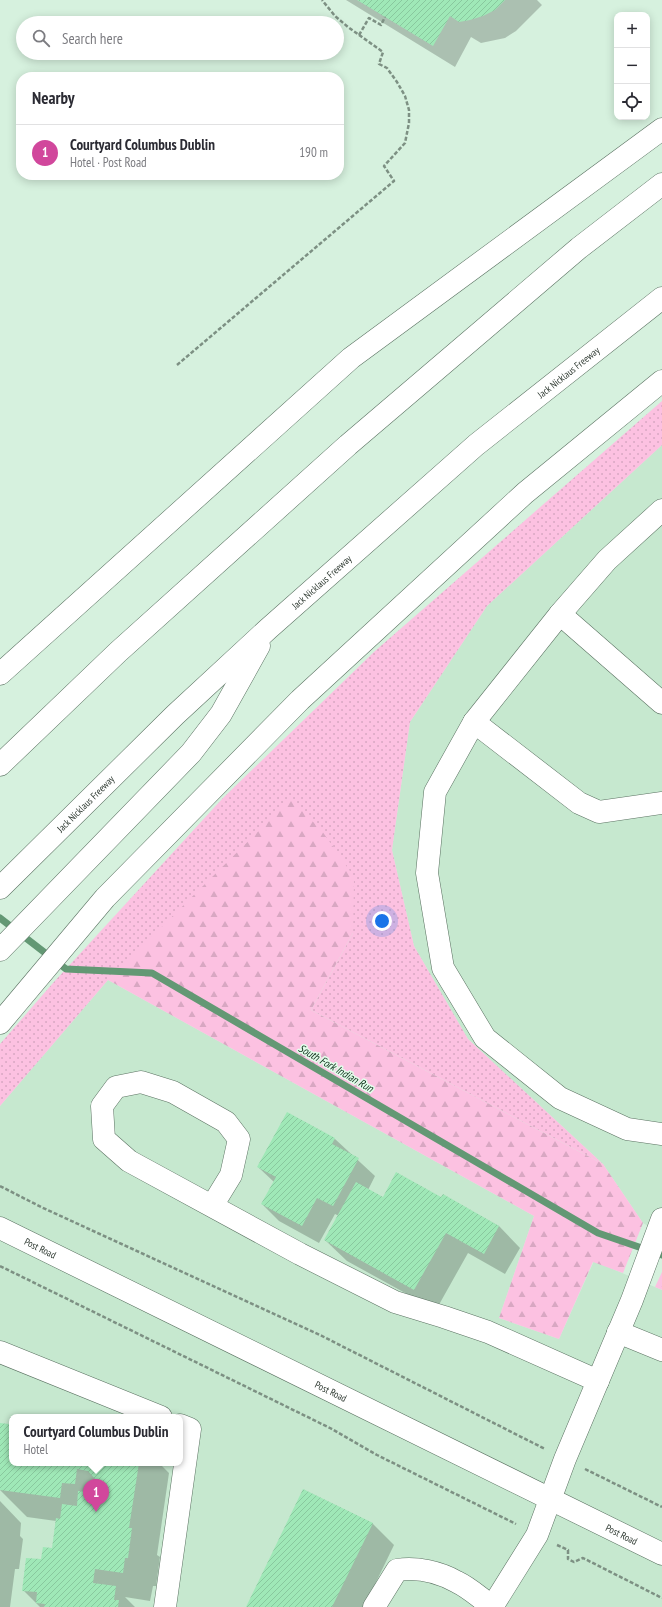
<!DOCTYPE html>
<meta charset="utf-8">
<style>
body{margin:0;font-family:"PT Sans Narrow",sans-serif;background:#f2f2f3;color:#2b2b33}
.controls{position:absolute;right:12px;top:12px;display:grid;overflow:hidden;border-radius:8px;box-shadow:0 2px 10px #0003}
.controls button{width:36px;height:36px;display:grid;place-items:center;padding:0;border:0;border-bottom:1px solid #e1e1e2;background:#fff;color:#2b2b33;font:20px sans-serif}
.you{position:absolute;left:382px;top:921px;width:14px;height:14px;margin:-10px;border:3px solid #fff;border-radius:50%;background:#1a73e8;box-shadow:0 0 0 6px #1a73e833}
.badge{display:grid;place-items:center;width:26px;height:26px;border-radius:50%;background:#b45309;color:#fff;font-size:13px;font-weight:700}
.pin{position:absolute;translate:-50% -33px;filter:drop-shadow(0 1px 2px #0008)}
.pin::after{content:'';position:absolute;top:21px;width:14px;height:12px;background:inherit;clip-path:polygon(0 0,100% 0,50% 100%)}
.popup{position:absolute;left:9px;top:1414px;width:174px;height:52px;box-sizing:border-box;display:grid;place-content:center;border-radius:8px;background:#fff;filter:drop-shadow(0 1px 3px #0005);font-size:13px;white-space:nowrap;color:#7c7c81}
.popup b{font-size:15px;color:#2b2b33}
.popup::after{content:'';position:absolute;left:50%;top:100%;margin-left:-8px;border:8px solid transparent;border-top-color:#fff}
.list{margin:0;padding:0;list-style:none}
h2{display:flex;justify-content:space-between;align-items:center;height:52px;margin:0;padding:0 16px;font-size:17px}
h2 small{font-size:13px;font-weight:400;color:#7c7c81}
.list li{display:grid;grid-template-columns:26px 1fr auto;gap:12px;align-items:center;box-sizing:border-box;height:56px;padding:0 16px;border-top:1px solid #e1e1e2}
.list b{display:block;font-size:15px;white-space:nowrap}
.list p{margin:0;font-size:13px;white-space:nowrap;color:#7c7c81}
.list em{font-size:13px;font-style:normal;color:#7c7c81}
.icon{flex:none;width:22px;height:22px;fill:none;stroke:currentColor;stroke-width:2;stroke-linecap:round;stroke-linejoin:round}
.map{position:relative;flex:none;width:662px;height:1607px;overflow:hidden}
.search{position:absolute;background:#fff;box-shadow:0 2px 10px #0003;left:16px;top:16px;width:328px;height:44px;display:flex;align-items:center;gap:10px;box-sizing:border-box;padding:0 14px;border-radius:22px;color:#7c7c81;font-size:15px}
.panel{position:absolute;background:#fff;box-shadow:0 2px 10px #0003;left:16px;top:72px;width:328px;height:108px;border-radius:16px}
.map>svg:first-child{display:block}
.built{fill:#c6e8cf;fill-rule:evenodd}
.green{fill:url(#green-dots)}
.forest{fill:url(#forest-firs)}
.shadow{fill:#0003}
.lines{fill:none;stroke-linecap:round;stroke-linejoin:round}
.stream{stroke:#639874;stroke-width:7}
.building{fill:url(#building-hatch)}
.minor-casing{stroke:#5b7262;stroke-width:23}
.major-casing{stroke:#5b7262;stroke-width:23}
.highway-casing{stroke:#5b7262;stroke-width:23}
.path{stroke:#7d9083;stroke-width:2.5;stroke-dasharray:4 2;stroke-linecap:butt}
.minor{stroke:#fff;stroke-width:22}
.major{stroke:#fff;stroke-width:22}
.highway{stroke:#fff;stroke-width:22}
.labels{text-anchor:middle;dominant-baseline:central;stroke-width:3;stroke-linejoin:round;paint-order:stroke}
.street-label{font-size:10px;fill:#2f3a32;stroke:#e3feeb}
.water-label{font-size:11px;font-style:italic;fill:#153521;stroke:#e3feeb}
</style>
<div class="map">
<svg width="662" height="1607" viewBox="0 0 662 1607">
<defs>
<pattern id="green-dots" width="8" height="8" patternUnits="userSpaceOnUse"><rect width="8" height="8" fill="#fcc1e1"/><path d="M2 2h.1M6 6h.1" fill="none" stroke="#d8a7c2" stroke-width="1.8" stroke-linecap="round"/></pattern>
<pattern id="forest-firs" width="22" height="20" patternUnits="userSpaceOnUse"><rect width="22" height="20" fill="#fcc1e1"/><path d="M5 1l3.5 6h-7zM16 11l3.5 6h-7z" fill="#d8a7c2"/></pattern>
<pattern id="building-hatch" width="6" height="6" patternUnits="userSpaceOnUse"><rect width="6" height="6" fill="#9fe8b7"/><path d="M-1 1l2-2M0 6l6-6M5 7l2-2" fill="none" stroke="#89c89e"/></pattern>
</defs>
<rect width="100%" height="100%" fill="#d6f1de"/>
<g class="built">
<path d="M662,445V1234L643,1223L603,1164L468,1039L414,946L392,850L410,722L487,606Z"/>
<path d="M108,980L534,1216L499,1318L559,1339L594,1261L662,1290V1607H0V1106ZM12,1417H180V1463H12Z"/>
</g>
<path class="green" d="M662,401V445L487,606L410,722L392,850L414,946L468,1039L603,1164L311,1010L353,933L108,980L0,1106V1044L53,983L222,799L375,651Z"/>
<g class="forest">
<path d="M291,799L322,831L354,877L353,933L311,1010L603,1164L643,1223L623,1273L593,1262L559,1339L499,1318L534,1216L108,980Z"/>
<path d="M662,1272V1290L655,1287Z"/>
</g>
<g class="shadow">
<path d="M346,0H537L542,5L516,31L505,38L481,43L471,37L455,67Z"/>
<path d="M335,1139L375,1176L368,1190L383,1198L442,1199L443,1196L499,1226L520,1248L505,1274L468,1253L436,1310L347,1261L325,1240L339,1216L335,1214L319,1243L279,1221L262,1204L274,1182L258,1167Z"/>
<path d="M12,1418V1463H159L169,1473L157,1555L160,1557L156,1586H153L150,1601L125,1597L135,1607H40L23,1590L42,1560L53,1549L56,1521L27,1517L0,1490V1424L10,1425Z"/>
<path d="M304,1490L373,1524L394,1545L364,1607H247Z"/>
<path d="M0,1501L21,1523L20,1536L23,1539L19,1569H15L10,1607H0Z"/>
</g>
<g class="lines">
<path class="stream" d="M0,918L66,969L152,973L598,1233L662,1255"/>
</g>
<g class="building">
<path d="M357,0H505L495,10L483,16L470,20L459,22L450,16L433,46Z"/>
<path d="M287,1112L335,1138L332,1144L359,1158L333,1206L317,1198L302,1226L261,1204L276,1177L257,1167Z"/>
<path d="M396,1172L441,1197L443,1194L499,1226L484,1254L446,1233L414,1290L324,1240L356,1182L383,1197Z"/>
<path d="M10,1417H12V1463H139L129,1528H132L128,1558H125L123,1573L95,1569L93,1583L116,1586L114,1600H119L118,1607H44L45,1604L36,1603L37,1592L22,1591L26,1558L41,1559L43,1547L52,1548L56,1518L60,1519L62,1504L77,1506L78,1491L94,1493L96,1480L88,1471L77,1469L75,1484L62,1483L60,1498L0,1490V1423L9,1424Z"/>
<path d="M303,1489L373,1523L332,1607H246Z"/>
</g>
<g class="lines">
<defs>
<g id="minor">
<path d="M662,510L607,560L560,614L474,722L435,792L427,873L443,968L485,1038L560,1098L627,1129L662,1134"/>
<path d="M560,614L662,703"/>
<path d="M474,722L579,803L599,812L662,803"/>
<path d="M212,1206L231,1175L239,1139L226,1122L173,1092L141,1082L116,1087L102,1106L104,1139L129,1161L300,1254L395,1302L444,1317L488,1332L598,1381"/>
<path d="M618,1332L662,1350"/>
<path d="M0,1352L161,1417"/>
<path d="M165,1607L190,1429L180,1425"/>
<path d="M374,1607L397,1570C417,1567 439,1572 457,1582C470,1588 481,1599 493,1607"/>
<path d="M492,1607L537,1535L565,1459L632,1300L662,1219"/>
</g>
<g id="major">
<path id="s1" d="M0,1228L662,1554"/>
</g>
<g id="highway">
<path d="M0,674L351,358L662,129"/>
<path d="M0,765L118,652L348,445L579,248L662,184"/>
<path id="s2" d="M0,888L175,715L268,629L476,445L662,298"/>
<path d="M0,950L191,753L221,714L259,646"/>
<path d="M0,1023L105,898L300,700L525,493L662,381"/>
</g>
</defs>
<use href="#minor" class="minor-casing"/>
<use href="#major" class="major-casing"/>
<use href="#highway" class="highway-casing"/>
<g class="path">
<path d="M359,35L369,18L381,25L385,17"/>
<path d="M177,365L394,181L384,166L405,143L409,123V110L405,96L397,82L387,68L379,64L383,52L348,27L335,16L322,0"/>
<path d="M0,1186L41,1207L320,1335L545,1449"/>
<path d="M0,1266L330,1428L377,1455L516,1524"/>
<path d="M585,1469L662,1507"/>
<path d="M557,1545L568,1550V1559L574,1562L583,1558L662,1598"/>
</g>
<use href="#minor" class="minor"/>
<use href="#major" class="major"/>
<use href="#highway" class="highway"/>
</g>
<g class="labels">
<g class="street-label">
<text stroke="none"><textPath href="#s2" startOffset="768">Jack Nicklaus Freeway</textPath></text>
<text stroke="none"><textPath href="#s2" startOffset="444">Jack Nicklaus Freeway</textPath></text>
<text stroke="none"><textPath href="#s2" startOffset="120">Jack Nicklaus Freeway</textPath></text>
<text stroke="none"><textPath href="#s1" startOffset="45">Post Road</textPath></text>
<text stroke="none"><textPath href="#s1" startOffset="369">Post Road</textPath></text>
<text stroke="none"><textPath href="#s1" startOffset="693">Post Road</textPath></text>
</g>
<g class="water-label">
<text transform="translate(336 1068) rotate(30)">South Fork Indian Run</text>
</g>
</g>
</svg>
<div class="controls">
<button>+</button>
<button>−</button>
<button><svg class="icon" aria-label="locate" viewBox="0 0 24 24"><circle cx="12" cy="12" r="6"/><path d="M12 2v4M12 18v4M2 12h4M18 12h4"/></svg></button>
</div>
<div class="you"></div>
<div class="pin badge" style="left:96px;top:1512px;background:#d1479c">1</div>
<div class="popup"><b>Courtyard Columbus Dublin</b>Hotel</div>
<div class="search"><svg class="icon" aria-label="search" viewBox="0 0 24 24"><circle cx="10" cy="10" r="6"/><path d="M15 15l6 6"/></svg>Search here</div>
<section class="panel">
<h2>Nearby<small></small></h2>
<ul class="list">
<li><span class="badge" style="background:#d1479c">1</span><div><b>Courtyard Columbus Dublin</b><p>Hotel · Post Road</p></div><em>190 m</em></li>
</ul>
</section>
</div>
